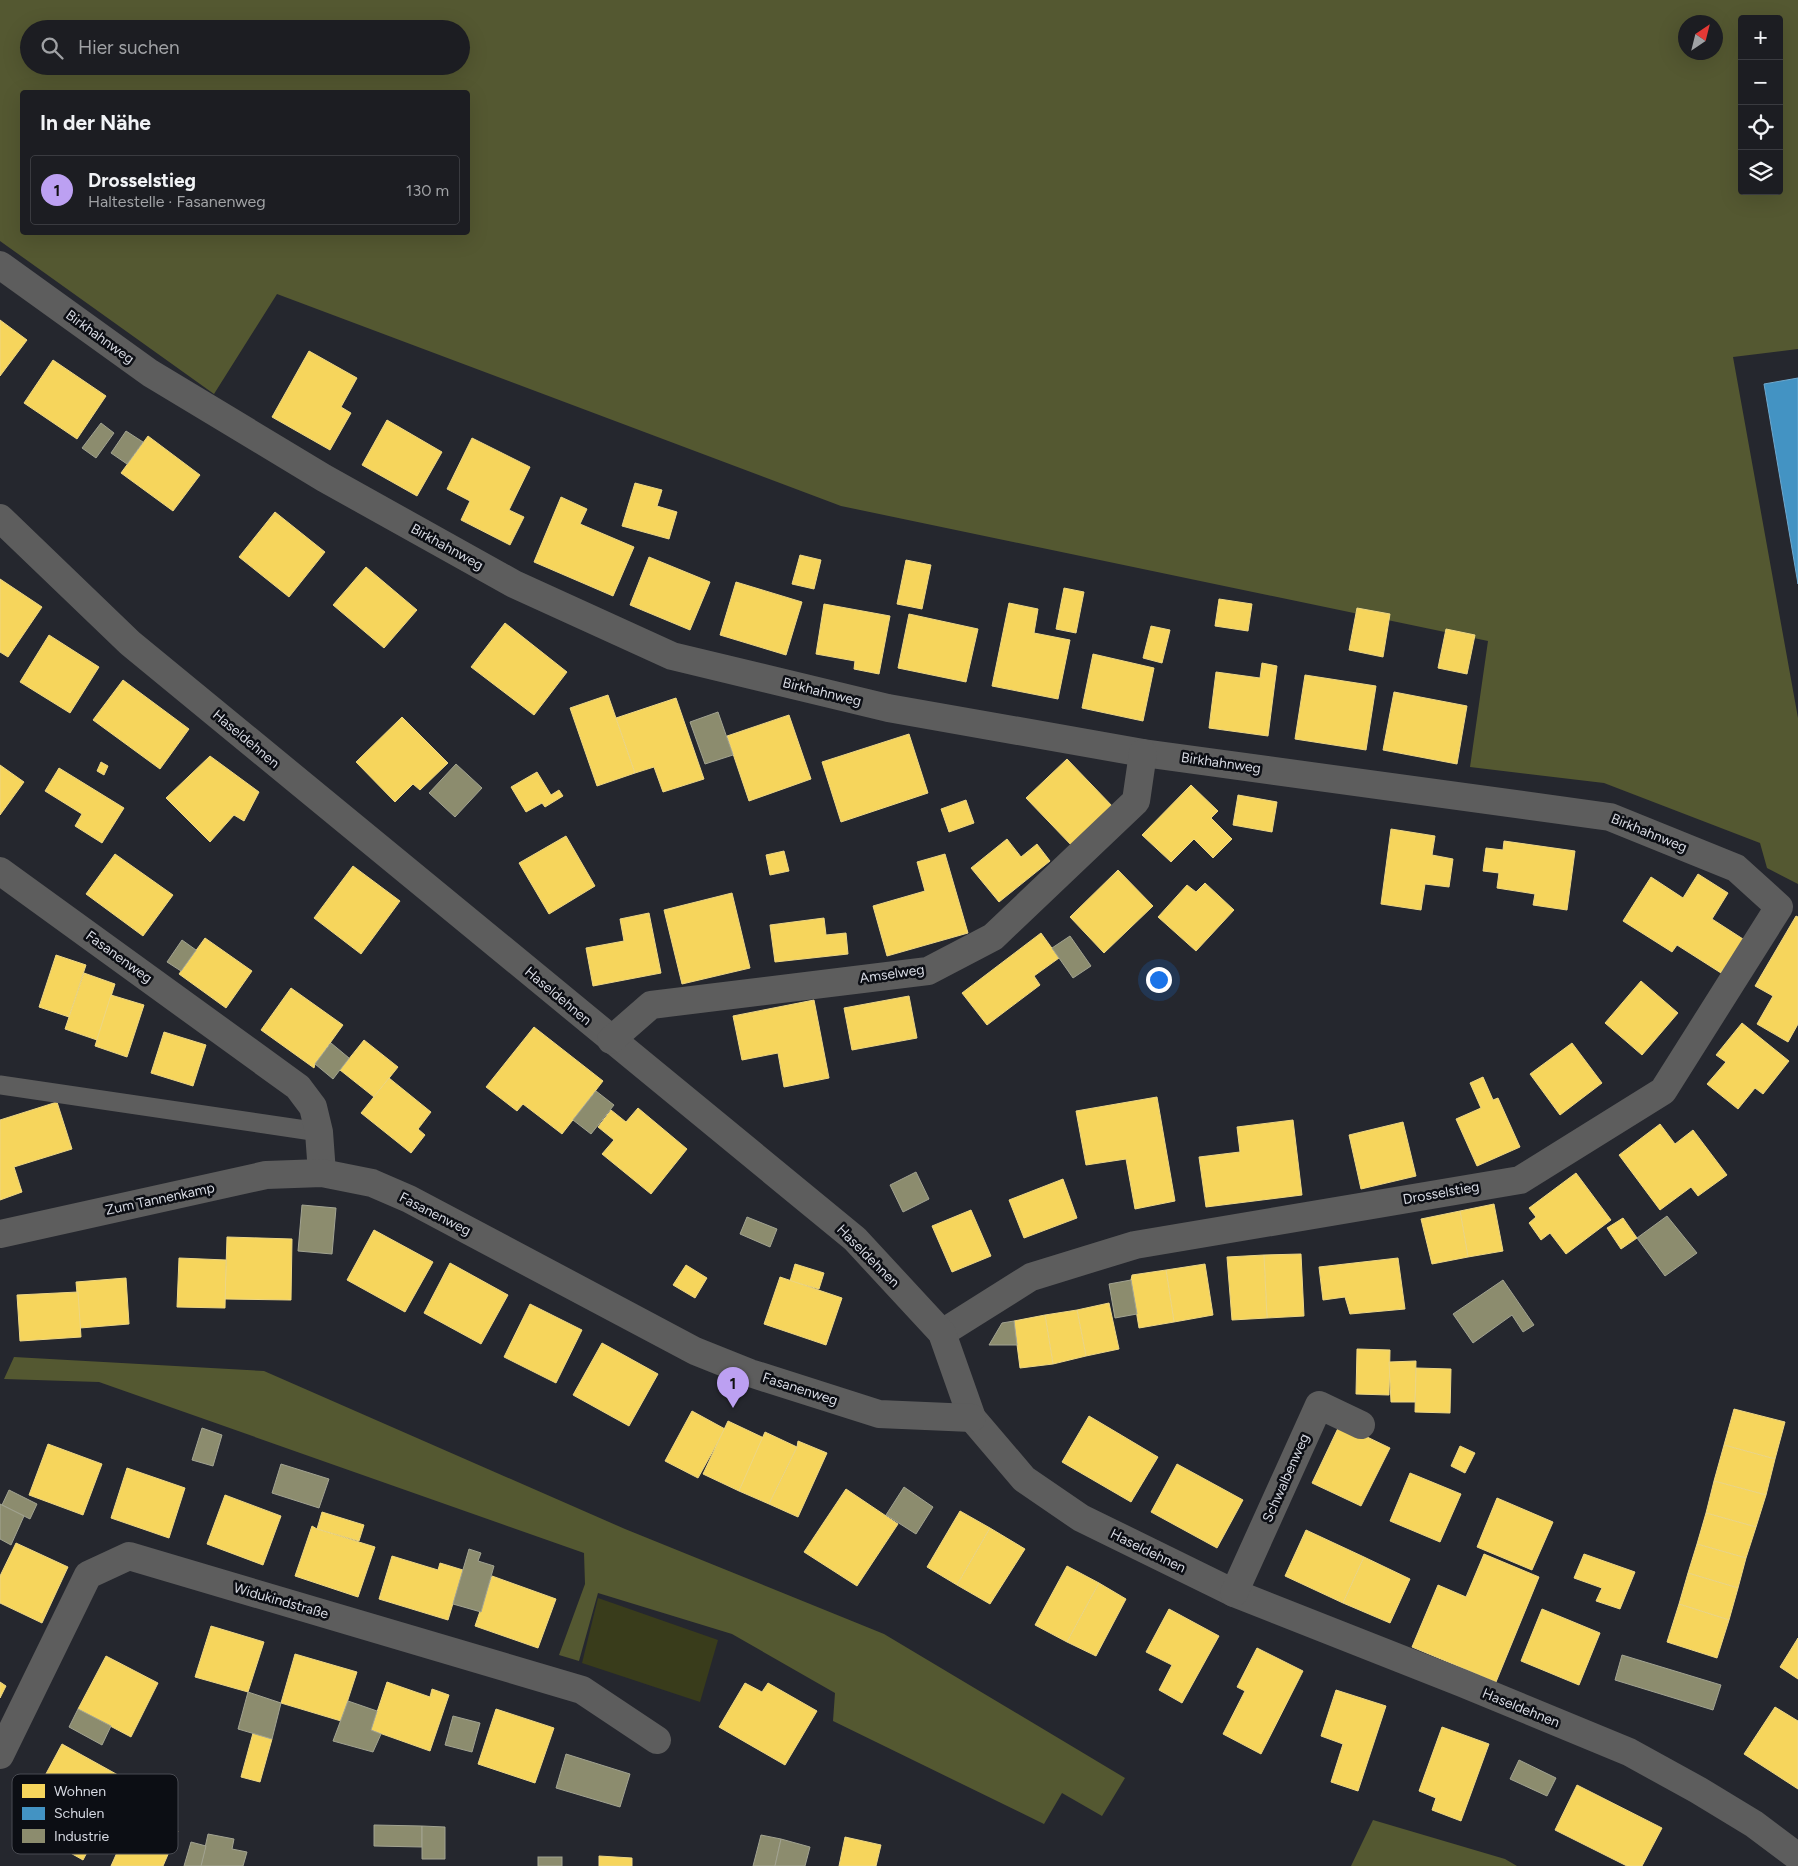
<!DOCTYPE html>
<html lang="de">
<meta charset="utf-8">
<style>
body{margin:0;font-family:Figtree,sans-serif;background:#292a2f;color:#f1f3f6}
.controls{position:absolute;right:15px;top:15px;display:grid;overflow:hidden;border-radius:5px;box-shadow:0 5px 20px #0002}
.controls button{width:45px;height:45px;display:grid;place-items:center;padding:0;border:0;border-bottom:1px solid #3a3b40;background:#1c1d22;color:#f1f3f6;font:25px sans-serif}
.compass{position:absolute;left:1678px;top:15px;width:45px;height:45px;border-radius:50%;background:#1c1d22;box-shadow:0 5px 20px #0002;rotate:35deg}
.you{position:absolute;left:1158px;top:979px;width:18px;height:18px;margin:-12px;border:4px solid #fff;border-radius:50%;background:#1a73e8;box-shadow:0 0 0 8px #1a73e833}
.badge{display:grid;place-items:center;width:32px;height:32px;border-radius:50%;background:#bca0f2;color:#111;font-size:16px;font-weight:700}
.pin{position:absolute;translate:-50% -41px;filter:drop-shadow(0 1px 2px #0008)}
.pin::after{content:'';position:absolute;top:26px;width:18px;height:15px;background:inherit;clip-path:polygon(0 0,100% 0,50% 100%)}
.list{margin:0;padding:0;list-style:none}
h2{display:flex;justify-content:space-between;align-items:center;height:65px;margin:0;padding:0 20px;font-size:21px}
h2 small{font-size:16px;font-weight:400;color:#a0a2a5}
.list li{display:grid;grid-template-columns:32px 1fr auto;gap:15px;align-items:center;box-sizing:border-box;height:70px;margin:0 10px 10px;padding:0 10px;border:1px solid #3a3b40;border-radius:5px}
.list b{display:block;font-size:19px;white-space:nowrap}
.list p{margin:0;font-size:16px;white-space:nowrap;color:#a0a2a5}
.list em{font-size:16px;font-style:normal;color:#a0a2a5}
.icon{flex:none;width:28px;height:28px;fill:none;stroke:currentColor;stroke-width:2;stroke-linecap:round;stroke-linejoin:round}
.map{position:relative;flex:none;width:1798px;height:1866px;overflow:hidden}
.search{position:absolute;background:#1c1d22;box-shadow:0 5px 20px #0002;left:20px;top:20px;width:450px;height:55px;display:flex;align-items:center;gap:12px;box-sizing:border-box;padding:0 18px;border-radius:28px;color:#a0a2a5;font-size:19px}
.panel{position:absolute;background:#1c1d22;box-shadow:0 5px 20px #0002;left:20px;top:90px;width:450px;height:145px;border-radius:5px}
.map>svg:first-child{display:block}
.green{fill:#393c1b}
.forest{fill:#545831;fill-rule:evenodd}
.homes{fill:#f6d55c;stroke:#edd684}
.schools{fill:#4393c3;stroke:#6fa8cd}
.industry{fill:#8c8c6e;stroke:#a2a391}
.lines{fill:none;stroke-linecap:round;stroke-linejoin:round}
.service{stroke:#5d5d5d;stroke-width:19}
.minor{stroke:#5d5d5d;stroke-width:28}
.labels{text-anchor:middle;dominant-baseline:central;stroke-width:5;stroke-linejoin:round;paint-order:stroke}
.street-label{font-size:14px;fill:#d7dae3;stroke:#0c0e14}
.key{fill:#0c0e14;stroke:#494b52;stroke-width:1}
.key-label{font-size:14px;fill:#d7dae3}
</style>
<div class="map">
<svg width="1798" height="1866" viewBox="0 0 1798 1866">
<rect width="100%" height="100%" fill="#25272e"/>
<path class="green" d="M598,1598L718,1640L700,1702L582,1663Z"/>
<g class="forest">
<path d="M0,0H1798V349L1733,357L1798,718V884L1767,868L1760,843L1604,783L1470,767L1488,641L841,506L277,294L214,394L0,241ZM1742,19H1779V191H1742ZM1686,22H1716V52H1686ZM29,29H461V66H29ZM22,92H468V232H22Z"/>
<path d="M14,1357L264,1371L625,1529L884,1634L1125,1778L1102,1816L1062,1793L1044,1824L833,1721L835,1693L732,1634L598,1593L579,1661L559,1655L585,1584L584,1553L99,1382L4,1379Z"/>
<path d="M1373,1820L1505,1859L1517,1866H1351Z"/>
</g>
<g class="homes">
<path d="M0,320L27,340L0,376Z"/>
<path d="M309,351L357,378L341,407L351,413L330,450L272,417Z"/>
<path d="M53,360L106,396L77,439L24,403Z"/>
<path d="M387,420L442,452L417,496L362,465Z"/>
<path d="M148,436L200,475L173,511L121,473Z"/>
<path d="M472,438L530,467L509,510L524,517L510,545L461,520L470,501L447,489Z"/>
<path d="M635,483L662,490L657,506L677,512L669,539L622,526Z"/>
<path d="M561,497L587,509L580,524L634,547L613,596L534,562Z"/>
<path d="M275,512L325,552L289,597L239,557Z"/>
<path d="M800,555L821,560L814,589L792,584Z"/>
<path d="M649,557L710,582L690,630L630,605Z"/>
<path d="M906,560L931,565L922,609L897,604Z"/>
<path d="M366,567L417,610L384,648L333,605Z"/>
<path d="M0,579L42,607L8,657L0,652Z"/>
<path d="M736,582L802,602L786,655L720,635Z"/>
<path d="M1064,588L1084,592L1076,633L1056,629Z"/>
<path d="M1219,599L1252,604L1248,631L1215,626Z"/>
<path d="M1009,603L1038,609L1034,633L1070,640L1058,699L992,686Z"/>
<path d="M824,604L890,616L879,674L854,669L855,661L816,654Z"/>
<path d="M1357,608L1390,614L1383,657L1349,650Z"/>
<path d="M909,614L978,629L966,682L898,668Z"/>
<path d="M505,623L567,672L534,715L471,667Z"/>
<path d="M1151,626L1170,630L1162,663L1143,658Z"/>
<path d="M1446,629L1475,635L1467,674L1438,668Z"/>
<path d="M49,635L99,667L70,713L20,682Z"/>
<path d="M1093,654L1154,668L1143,721L1082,708Z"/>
<path d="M1262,663L1277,666L1268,736L1209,728L1216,672L1260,678Z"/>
<path d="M1305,675L1376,686L1366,750L1295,739Z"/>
<path d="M123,680L189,729L160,769L93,720Z"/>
<path d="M1394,692L1467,706L1457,764L1383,750Z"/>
<path d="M608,695L635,773L597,786L570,708Z"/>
<path d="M676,698L704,779L663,792L654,767L635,773L616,718Z"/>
<path d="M789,715L811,779L749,801L727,736Z"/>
<path d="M402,717L448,763L420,790L413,784L395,802L356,762Z"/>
<path d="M909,734L928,793L841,822L822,762Z"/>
<path d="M210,756L259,792L244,821L234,815L210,842L166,798Z"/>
<path d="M1067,759L1114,808L1073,847L1026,798Z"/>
<path d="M101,762L108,766L104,775L97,771Z"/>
<path d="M0,765L24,782L0,815Z"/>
<path d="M59,768L124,808L102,843L75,826L82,814L45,791Z"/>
<path d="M537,772L551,795L559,790L563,796L545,807L542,803L526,812L511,787Z"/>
<path d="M1191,785L1218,811L1211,818L1232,839L1213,858L1194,839L1171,862L1142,835Z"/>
<path d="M1238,795L1277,802L1272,832L1233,825Z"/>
<path d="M966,800L974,823L949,832L941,809Z"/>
<path d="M1391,829L1435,836L1432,855L1453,859L1449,887L1425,884L1421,910L1381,904Z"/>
<path d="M566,836L595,886L549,914L519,863Z"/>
<path d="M1007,839L1021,857L1037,844L1050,861L999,902L971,868Z"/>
<path d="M1504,841L1575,851L1567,910L1533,905L1535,894L1497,888L1499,873L1483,871L1486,848L1503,850Z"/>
<path d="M784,851L789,871L770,875L766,855Z"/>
<path d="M115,854L173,895L143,936L86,894Z"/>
<path d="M945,854L968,933L887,956L873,906L925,891L917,862Z"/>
<path d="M353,866L400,901L361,954L314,918Z"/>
<path d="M1118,870L1153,906L1104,953L1070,917Z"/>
<path d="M1698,874L1728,893L1712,919L1743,939L1721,973L1677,945L1672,952L1623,921L1651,877L1683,898Z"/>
<path d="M1205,883L1234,910L1196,951L1158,917L1187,885L1196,892Z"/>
<path d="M732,893L750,968L682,984L664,910Z"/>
<path d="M649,913L661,973L593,986L586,948L624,941L620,919Z"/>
<path d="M1796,916L1798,917V1024L1788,1042L1757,1024L1773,996L1755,986Z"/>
<path d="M824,918L826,935L846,933L848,954L775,962L770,925Z"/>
<path d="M1041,933L1059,958L1034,976L1040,985L987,1025L962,993Z"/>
<path d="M205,938L252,971L226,1008L179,974Z"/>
<path d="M56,955L86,965L69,1017L39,1007Z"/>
<path d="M84,973L115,984L97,1040L65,1029Z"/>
<path d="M1641,981L1678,1013L1642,1055L1605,1023Z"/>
<path d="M291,988L343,1025L315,1064L314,1068L261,1030Z"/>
<path d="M111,995L144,1005L127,1057L95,1046Z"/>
<path d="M909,996L917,1038L852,1050L844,1008Z"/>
<path d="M814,1000L829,1078L784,1087L778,1053L742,1060L733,1016Z"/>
<path d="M1742,1023L1789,1061L1763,1094L1755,1088L1738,1109L1707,1084L1726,1062L1716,1055Z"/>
<path d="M534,1027L603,1081L562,1134L523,1104L517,1111L486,1087Z"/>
<path d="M164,1032L206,1045L193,1086L151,1073Z"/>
<path d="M364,1040L398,1067L374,1097L340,1070Z"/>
<path d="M1572,1043L1602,1083L1560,1115L1530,1074Z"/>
<path d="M1483,1077L1493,1100L1498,1098L1520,1147L1477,1166L1456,1119L1481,1108L1470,1083Z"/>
<path d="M389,1078L431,1112L418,1129L425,1135L411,1153L361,1113Z"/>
<path d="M1157,1097L1175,1201L1135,1209L1126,1159L1086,1165L1076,1111Z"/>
<path d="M57,1102L72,1149L14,1167L22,1192L0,1200V1120Z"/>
<path d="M638,1108L687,1149L651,1194L602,1154L614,1140L598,1127L611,1110L626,1122Z"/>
<path d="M1293,1120L1302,1195L1206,1207L1199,1157L1240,1152L1237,1127Z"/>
<path d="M1403,1122L1416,1176L1361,1189L1349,1135Z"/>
<path d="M1660,1124L1675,1144L1693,1130L1727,1175L1698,1196L1691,1187L1660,1210L1619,1155Z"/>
<path d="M1576,1173L1611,1220L1566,1254L1550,1233L1541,1240L1529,1223L1536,1217L1529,1208Z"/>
<path d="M1063,1179L1077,1218L1024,1238L1009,1200Z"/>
<path d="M1494,1204L1503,1251L1468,1257L1460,1211Z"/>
<path d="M971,1210L991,1256L952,1272L932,1226Z"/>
<path d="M1460,1211L1468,1257L1432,1264L1421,1219Z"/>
<path d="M1623,1218L1637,1238L1621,1249L1607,1228Z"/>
<path d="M374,1230L433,1262L405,1312L347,1280Z"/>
<path d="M227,1237L292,1239L291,1300L225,1299Z"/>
<path d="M1301,1254L1304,1316L1267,1318L1264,1255Z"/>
<path d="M1264,1255L1267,1318L1232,1320L1227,1257Z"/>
<path d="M179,1258L226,1260L225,1308L177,1307Z"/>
<path d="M1398,1258L1405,1309L1350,1314L1345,1297L1323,1300L1319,1267Z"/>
<path d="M450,1263L508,1295L481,1344L424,1313Z"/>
<path d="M795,1264L824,1273L819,1289L790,1281Z"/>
<path d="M1205,1264L1213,1315L1174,1322L1166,1270Z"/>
<path d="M686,1265L707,1278L695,1298L673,1285Z"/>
<path d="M1166,1270L1174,1322L1139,1328L1131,1280L1132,1275Z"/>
<path d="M780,1277L842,1298L826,1345L764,1324Z"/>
<path d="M126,1278L129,1324L80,1328L76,1282Z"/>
<path d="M78,1292L81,1337L20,1341L17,1295Z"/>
<path d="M1109,1303L1119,1349L1086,1356L1077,1310Z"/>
<path d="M530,1304L582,1330L556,1383L504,1357Z"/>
<path d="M1077,1310L1086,1356L1053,1364L1045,1315Z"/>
<path d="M1045,1315L1053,1364L1020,1368L1014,1321Z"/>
<path d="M602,1343L658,1374L629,1426L573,1395Z"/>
<path d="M1357,1349L1390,1350L1389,1395L1356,1394Z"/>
<path d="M1416,1361L1415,1402H1391L1389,1362Z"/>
<path d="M1416,1368L1451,1369L1450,1413L1415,1412Z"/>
<path d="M1734,1409L1785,1422L1775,1459L1724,1445Z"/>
<path d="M692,1411L725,1429L698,1478L665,1461Z"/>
<path d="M1089,1416L1158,1457L1131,1502L1062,1462Z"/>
<path d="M728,1421L764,1438L739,1491L703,1474Z"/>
<path d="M1340,1424L1390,1448L1361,1506L1312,1483Z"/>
<path d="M765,1432L797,1447L769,1504L739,1491Z"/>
<path d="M798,1441L827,1453L798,1517L769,1504L797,1447Z"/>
<path d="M48,1444L102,1464L83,1515L29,1495Z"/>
<path d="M1724,1445L1775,1459L1766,1495L1714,1481Z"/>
<path d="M1460,1446L1475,1453L1465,1473L1451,1466Z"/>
<path d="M1177,1464L1243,1500L1217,1548L1151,1512Z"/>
<path d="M127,1468L185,1488L169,1538L111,1518Z"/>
<path d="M1410,1473L1461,1494L1440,1542L1390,1521Z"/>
<path d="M1714,1481L1766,1495L1756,1527L1706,1513Z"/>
<path d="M846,1489L898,1524L857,1586L804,1552Z"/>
<path d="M225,1495L281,1516L263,1565L207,1544Z"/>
<path d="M1497,1498L1553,1522L1532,1570L1477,1547Z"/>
<path d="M960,1511L990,1528L957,1585L927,1567Z"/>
<path d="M322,1512L364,1525L359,1541L317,1529Z"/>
<path d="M1706,1513L1756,1527L1746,1558L1697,1544Z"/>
<path d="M312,1526L317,1529L375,1547L358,1597L295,1576Z"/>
<path d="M990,1528L1025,1549L990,1604L957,1585Z"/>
<path d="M1306,1530L1364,1557L1343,1603L1285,1576Z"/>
<path d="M16,1543L68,1567L42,1623L0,1603V1576Z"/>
<path d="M1697,1544L1746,1558L1738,1588L1688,1573Z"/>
<path d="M1484,1554L1539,1577L1496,1682L1412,1647L1438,1585L1466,1597Z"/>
<path d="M1584,1554L1635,1572L1620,1609L1596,1601L1602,1588L1574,1578Z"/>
<path d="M392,1556L438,1570L440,1563L463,1570L448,1620L379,1599Z"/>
<path d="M1364,1557L1410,1579L1390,1623L1343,1603Z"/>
<path d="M1067,1566L1099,1583L1067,1642L1035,1625Z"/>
<path d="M1688,1573L1738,1588L1729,1620L1679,1604Z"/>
<path d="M492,1576L556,1599L538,1648L475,1626Z"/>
<path d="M1099,1583L1126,1599L1096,1656L1067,1642Z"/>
<path d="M1679,1604L1729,1620L1717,1658L1667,1642Z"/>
<path d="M1169,1609L1219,1636L1182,1703L1159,1690L1172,1665L1146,1652Z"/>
<path d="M1542,1609L1600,1633L1579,1685L1521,1661Z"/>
<path d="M211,1626L264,1642L248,1692L195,1677Z"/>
<path d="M1798,1638V1679L1780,1667Z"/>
<path d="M1257,1648L1303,1671L1261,1754L1223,1734L1245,1691L1237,1687Z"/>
<path d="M295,1654L357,1672L341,1721L281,1703Z"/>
<path d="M106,1656L158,1683L131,1737L78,1709Z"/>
<path d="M0,1682L6,1686L0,1698Z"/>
<path d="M387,1682L430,1697L432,1689L449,1695L430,1751L371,1730Z"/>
<path d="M745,1683L762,1692L768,1683L817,1711L785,1765L719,1727Z"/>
<path d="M1336,1690L1386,1706L1358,1791L1331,1782L1343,1744L1321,1736Z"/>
<path d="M1775,1707L1798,1721V1789L1744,1754Z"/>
<path d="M496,1709L554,1728L535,1783L478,1764Z"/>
<path d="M1442,1727L1489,1744L1461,1821L1432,1810L1436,1798L1419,1791Z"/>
<path d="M253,1733L272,1739L260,1782L241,1777Z"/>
<path d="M62,1744L118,1775L96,1816L104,1820L83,1860L42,1837L54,1810L33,1798Z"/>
<path d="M1577,1785L1662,1828L1642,1866H1627L1555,1830Z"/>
<path d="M135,1812L178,1831L163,1866H111Z"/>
<path d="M845,1837L881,1845L876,1866H839Z"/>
<path d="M599,1856L632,1858V1866H599Z"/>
</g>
<path class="schools" d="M1798,378V584L1764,384Z"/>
<g class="industry">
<path d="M101,423L114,433L96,458L82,448Z"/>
<path d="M126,431L143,442L127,464L111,453Z"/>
<path d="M718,712L733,755L705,764L690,722Z"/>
<path d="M456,764L482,788L455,817L429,793Z"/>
<path d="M1070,936L1091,966L1073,978L1052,948Z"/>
<path d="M182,940L196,950L181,971L167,962Z"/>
<path d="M331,1043L349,1058L333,1079L315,1064Z"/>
<path d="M596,1091L614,1105L591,1134L573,1120Z"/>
<path d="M916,1172L929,1199L903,1212L890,1185Z"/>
<path d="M302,1205L336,1208L332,1254L298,1251Z"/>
<path d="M1667,1216L1697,1253L1665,1276L1637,1238Z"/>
<path d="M747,1217L777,1229L770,1247L740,1234Z"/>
<path d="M1131,1280L1137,1314L1115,1318L1109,1284Z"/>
<path d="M1503,1280L1534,1325L1523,1332L1512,1315L1473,1343L1453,1314Z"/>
<path d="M1014,1321L1017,1345H989L1002,1323Z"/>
<path d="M202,1428L222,1435L213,1466L192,1460Z"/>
<path d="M281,1464L329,1479L319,1508L272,1493Z"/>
<path d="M904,1487L933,1507L916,1534L886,1515Z"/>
<path d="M9,1490L37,1504L30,1519L2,1505Z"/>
<path d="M0,1504L24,1516L11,1545L0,1539Z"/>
<path d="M469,1549L481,1553L478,1561L494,1566L481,1612L453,1604Z"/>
<path d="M1622,1655L1721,1685L1713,1710L1615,1680Z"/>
<path d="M248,1692L281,1703L272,1739L238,1729Z"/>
<path d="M348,1701L377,1711L371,1730L381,1734L373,1752L333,1741Z"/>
<path d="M78,1709L111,1726L102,1745L69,1727Z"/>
<path d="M453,1716L480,1723L472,1752L445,1745Z"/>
<path d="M566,1754L630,1774L620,1807L556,1788Z"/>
<path d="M1519,1760L1556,1778L1547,1796L1510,1779Z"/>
<path d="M374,1825L422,1826V1847L374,1846Z"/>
<path d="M422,1826L445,1827V1859H422Z"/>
<path d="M208,1834L234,1839L232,1849L247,1852L243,1866H201Z"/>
<path d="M761,1835L781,1839L775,1866H753Z"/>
<path d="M781,1839L810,1847L805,1866H775Z"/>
<path d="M191,1842L206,1846L201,1866H184Z"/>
<rect x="538" y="1857" width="24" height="9"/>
</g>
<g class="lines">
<path class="service" d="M0,1085L319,1132"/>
<g class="minor">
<path d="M0,265L150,373L324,478L514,584L672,656L888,708L1143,753L1610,817L1736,868L1779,907L1663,1091L1520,1180L1135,1245L1031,1277L942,1333"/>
<path d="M0,518L130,643L855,1239L942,1333L972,1418L1024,1479L1081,1518L1234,1593L1462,1683L1629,1752L1698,1790L1754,1824L1798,1857"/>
<path d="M0,871L298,1087L313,1107L319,1132L322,1173"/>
<path d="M611,1040L651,1005L928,971L993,937L1136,801L1143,753"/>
<path d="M0,1234L266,1175L322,1173L372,1183L409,1199L695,1351L750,1373L879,1414L972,1418"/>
<path d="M1234,1593L1319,1405L1361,1425"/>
<path d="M0,1755L88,1575L129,1556L582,1690L657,1740"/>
</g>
</g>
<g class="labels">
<g class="street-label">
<text transform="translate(100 337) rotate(36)">Birkhahnweg</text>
<text transform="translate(447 547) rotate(29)">Birkhahnweg</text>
<text transform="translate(822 692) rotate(14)">Birkhahnweg</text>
<text transform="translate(246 739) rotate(40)">Haseldehnen</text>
<text transform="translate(1221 763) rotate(8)">Birkhahnweg</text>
<text transform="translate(1649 833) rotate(22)">Birkhahnweg</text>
<text transform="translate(119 957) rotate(36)">Fasanenweg</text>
<text transform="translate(892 974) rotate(-8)">Amselweg</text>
<text transform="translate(558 996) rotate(40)">Haseldehnen</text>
<text transform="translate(1441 1193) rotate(-10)">Drosselstieg</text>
<text transform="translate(160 1199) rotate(-12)">Zum Tannenkamp</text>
<text transform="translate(435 1214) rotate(27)">Fasanenweg</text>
<text transform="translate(868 1256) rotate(45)">Haseldehnen</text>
<text transform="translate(800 1389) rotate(18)">Fasanenweg</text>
<text transform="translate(1286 1478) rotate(-66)">Schwalbenweg</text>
<text transform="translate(1148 1551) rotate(26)">Haseldehnen</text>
<text transform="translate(281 1601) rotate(16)">Widukindstraße</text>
<text transform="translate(1521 1708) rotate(22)">Haseldehnen</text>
</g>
</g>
<rect x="12" y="1774" width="166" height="80" rx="8" class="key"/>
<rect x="22" y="1784" width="23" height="14" fill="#f6d55c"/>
<rect x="22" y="1807" width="23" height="13" fill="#4393c3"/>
<rect x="22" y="1829" width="23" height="14" fill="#8c8c6e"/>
<g class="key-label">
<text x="54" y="1796">Wohnen</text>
<text x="54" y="1818">Schulen</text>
<text x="54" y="1841">Industrie</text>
</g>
</svg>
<div class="controls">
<button>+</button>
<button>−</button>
<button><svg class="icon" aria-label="locate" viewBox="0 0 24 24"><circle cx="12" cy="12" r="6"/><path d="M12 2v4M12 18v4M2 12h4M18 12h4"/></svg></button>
<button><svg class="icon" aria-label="layers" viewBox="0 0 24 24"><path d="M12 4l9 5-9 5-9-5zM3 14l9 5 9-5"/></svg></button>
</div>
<svg class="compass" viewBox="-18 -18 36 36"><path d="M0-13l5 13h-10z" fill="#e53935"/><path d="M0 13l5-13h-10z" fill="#a0a2a5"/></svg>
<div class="you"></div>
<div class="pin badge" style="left:733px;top:1408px">1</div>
<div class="search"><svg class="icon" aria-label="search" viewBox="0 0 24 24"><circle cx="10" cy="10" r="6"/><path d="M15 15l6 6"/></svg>Hier suchen</div>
<section class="panel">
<h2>In der Nähe<small></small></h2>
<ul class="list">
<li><span class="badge">1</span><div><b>Drosselstieg</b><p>Haltestelle · Fasanenweg</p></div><em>130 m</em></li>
</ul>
</section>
</div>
